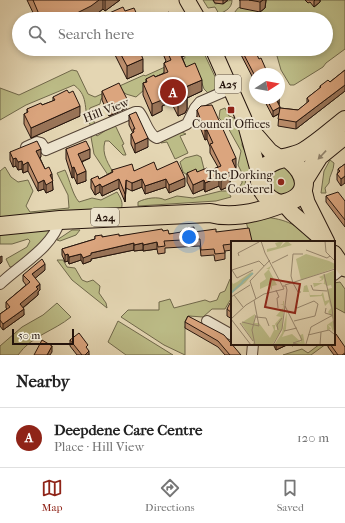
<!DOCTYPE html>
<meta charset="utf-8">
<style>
body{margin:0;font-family:"IM FELL French Canon",serif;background:#f2f2f2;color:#222}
.compass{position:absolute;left:249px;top:68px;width:36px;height:36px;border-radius:50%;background:#fff;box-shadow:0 2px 6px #0003;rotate:79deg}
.scale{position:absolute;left:12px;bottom:10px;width:62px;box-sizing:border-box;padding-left:4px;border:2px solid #25140c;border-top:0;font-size:11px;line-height:14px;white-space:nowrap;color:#25140c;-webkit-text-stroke:3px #ede4ce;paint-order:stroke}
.you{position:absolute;left:189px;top:237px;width:14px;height:14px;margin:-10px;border:3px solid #fff;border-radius:50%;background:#1a73e8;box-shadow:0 0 0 6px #1a73e833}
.badge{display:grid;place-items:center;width:26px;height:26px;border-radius:50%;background:#8f2418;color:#fff;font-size:13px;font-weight:700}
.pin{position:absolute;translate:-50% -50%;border:2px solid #fff;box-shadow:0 1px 4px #0006}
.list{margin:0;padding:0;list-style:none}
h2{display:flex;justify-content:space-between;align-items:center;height:52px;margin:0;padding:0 16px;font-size:17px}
h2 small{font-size:13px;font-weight:400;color:#767676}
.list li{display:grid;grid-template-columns:26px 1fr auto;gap:12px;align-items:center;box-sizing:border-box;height:60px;padding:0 16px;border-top:1px solid #e0e0e0}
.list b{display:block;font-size:15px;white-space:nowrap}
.list p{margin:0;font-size:13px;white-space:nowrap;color:#767676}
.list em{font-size:13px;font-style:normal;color:#767676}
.icon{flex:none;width:22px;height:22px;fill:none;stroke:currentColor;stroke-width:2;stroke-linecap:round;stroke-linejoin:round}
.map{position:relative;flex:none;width:345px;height:355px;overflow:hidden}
.search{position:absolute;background:#fff;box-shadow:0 2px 6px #0003;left:12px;right:12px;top:12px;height:44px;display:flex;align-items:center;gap:10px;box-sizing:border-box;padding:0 14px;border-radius:22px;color:#767676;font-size:15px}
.sheet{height:112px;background:#fff}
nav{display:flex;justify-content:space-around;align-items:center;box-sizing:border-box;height:56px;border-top:1px solid #e0e0e0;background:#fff;font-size:11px;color:#767676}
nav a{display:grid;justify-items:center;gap:2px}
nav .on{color:#8f2418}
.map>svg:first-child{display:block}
.green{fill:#bcbc87;stroke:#70684a}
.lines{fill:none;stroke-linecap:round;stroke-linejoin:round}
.street-casing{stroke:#554436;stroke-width:12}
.primary-casing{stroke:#25140c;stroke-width:17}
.highway-casing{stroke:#25140c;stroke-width:20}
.street{stroke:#ede4ce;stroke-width:10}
.primary{stroke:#e4d6b3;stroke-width:15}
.highway{stroke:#e4d6b3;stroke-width:18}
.wall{fill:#bc8e6c;stroke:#25140c}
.shaded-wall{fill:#997458;stroke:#25140c}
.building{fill:#dba57e;stroke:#25140c}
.oneway{fill:#8e7f68}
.poi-dot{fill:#8f2418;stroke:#ede4ce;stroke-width:1.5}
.labels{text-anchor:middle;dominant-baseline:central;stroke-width:4;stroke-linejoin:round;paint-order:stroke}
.shield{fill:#ede4ce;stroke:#615246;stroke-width:1}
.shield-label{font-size:11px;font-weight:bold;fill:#25140c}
.street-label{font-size:12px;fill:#25140c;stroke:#ede4ce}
.poi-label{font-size:12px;fill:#25140c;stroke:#ede4ce}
.inset-river{fill:none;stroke:#96b9a9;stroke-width:2}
.inset-road{fill:none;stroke:#988870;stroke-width:1}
.view{fill:#8f2418;fill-opacity:0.15;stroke:#8f2418;stroke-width:2}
.inset-edge{fill:none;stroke:#25140c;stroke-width:2}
</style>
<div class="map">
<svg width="345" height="355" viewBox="0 0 345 355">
<rect width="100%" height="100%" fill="#e4d6b3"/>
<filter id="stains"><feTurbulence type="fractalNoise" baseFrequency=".005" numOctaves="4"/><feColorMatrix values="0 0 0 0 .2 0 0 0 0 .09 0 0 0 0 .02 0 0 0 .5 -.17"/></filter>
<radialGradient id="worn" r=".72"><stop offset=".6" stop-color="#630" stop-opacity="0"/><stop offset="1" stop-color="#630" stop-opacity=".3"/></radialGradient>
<g class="green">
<path d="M203,0H213L215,4L232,0C232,8 226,11 219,14L215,7L208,8Z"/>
<path d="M266,0H345V49L326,63L323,67L294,85H290L281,70L275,49H326V19H226L231,17L238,8Z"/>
<path d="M183,49H202L217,81L216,89L208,93L204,89L198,72L182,65L163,73L161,82L144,90L136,97L126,94L120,90L101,99L100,104L90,108L89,111L96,126L92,128C81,110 91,98 74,85L26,105L0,120V88L19,95L72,70L77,71L88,94L95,97L144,75L145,76L185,58Z"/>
<path d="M225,108L229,116L234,118L243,137L242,145L247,156L251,171L246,175L245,187L239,193L237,190L242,183V173L238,165L241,151L227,126L219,118L220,110Z"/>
<path d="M114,125L116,127L124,144L122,145L126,155H123L109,141H105C101,155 109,164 115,176L110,178L94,154L91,137L95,134L97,136Z"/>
<path d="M180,131L186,134L180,136L188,153L175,159L167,142L161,143L163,139Z"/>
<path d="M197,155L201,157L204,169L200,172L187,175L183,172L180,162L185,158Z"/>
<path d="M330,160L334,163C334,171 329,175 329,183L325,188L326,193H321L324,171Z"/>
<path d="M280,165L291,168L296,187L285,197L271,193L267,174Z"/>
<path d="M5,167L11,177L18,182L28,180L33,191L26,206L30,212L69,208L68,195L57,173L65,170C70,180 72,194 79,202L92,198L101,200L117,192C120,197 124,203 121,209L0,220V171Z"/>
<path d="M221,191H228L231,197L216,201L138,206V202C146,198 158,196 165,200L177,196L193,198Z"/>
<path d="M264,217C285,219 300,225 312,242H251L246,221Z"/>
<path d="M49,229L50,232L41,244L15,266L10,267L6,259L27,247L30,241L28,239L12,244H0V233Z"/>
<path d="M72,230H80L76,235L60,241L57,240Z"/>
<path d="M57,260H63L67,267L75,268L82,280L87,282L93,280L100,286L99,293L106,303L107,308L72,280Z"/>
<path d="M230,279H232V297L225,309H212L203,317L189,316L185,327V355L164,345L121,317L128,310H159V302L170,299L174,308L205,300L210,302L217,300L220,293L225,291Z"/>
<path d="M340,282L345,289V313L334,307V283Z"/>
<path d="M57,303L71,317C54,331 31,336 18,355H0V346L22,327L43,315Z"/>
<path d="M118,321L173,355H126L108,342Z"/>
<path d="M320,344H326L311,355H283L302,349L308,353Z"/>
</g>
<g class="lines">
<defs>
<g id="street">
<path d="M26,147L37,142L41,143L46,150L135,112H139C145,119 148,135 157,138L187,124L195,108L200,102L230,89"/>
<path d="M334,275L344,267"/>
<path d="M0,284C20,265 53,247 60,220"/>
<path d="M207,321L232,335"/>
<path d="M252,355L253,344"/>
</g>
<g id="primary">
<path d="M187,0L198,19"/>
<path d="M213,49L244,119L260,177"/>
<path d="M250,128L270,151L282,159"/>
<path d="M303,186L307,202L327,242"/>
<path d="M284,204L292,213L322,239"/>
<path d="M334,253L345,269"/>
</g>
<g id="highway">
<path d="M287,158C310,174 311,198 281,204C263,200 251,178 268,165C277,157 292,158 303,152C318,143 331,131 345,120"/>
<path d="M304,180L319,156L340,139"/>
<path d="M0,226L60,220L210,213C232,219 260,212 281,204"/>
</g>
</defs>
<use href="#street" class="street-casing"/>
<use href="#primary" class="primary-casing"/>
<use href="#highway" class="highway-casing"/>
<use href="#street" class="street"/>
<use href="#primary" class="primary"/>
<use href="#highway" class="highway"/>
</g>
<g class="wall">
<path d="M27,0H120L105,11L103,9L90,19H36Z"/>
<path d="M213,0H228L223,4L215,3Z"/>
<path d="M239,0H266L265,8L260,12L240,8V0Z"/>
<path d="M305,0H320V2L314,7L310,2L308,3Z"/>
<path d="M112,49H139L143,72L127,79Z"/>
<path d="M161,49H184V56L182,57L186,67L202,91L187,98V109L185,113L178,116L171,102L162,106V111L152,116L143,95V83L146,82V79L155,77L164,73V63L166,61Z"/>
<path d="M238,49H254L255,82Z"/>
<path d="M345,70V91L296,129L278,126L279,114L273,117L263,98H279V104L280,108L298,110L307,103V98L320,88V86L330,82Z"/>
<path d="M102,91L127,108L109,116L102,100Z"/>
<path d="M53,97L80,116L31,138L24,124V114L27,113V109L42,105L53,101Z"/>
<path d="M197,110L236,167V178L230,181V186L221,190L219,186L205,192L204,189L193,194L187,182V173L209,171L218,167L210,153V147L207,139L205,140L197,119Z"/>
<path d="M129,115L148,147L135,153L131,144V134L133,133L129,125Z"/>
<path d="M66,149L90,158L82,162L86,181L77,184L74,177L72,178L66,159Z"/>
<path d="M10,152L41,157L40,158L45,169L52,180L53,190L46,193L44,189L38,191L28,171L23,173L22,169L18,170L16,166L13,167L10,160Z"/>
<path d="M345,164L341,186L337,180V174L338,172V169Z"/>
<path d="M112,170L134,171L157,170L185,186L169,193L166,187L145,194L142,187L132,191L126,188L125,202L119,188L102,196L100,192L95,195L91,188V179H99L112,172Z"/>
<path d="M326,196L345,201V227L326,202Z"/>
<path d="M163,231L169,234L194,232H216L252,241V242H232V250L225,251V259L215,261L214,255L201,256L200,246L165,248V253L158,254L157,249L143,251V250L134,251V250L91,259V261L83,264L81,260L69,264L68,261L65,262L62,255V249L95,239V236L102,237L119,236Z"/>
<path d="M45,270L35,278L40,290L38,292V295L23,308L24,315L3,330L0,326V314L7,309L6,308V302L26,285L23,281V275Z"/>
<path d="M232,304V319L227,316V309Z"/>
<path d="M188,316L241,355H225L218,347L185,328V322Z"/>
<path d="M70,340L88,350L89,355H77L70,346Z"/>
<path d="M273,344H289L276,350Z"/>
<path d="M328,344H334L345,355H334L328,347Z"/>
</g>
<g class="shaded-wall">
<path d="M99,0H103V9L90,19H53Z"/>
<path d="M105,0H120L105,11Z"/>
<path d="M223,0H228L223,4Z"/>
<path d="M263,0H266L265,8L260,12V2Z"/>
<path d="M315,0H320V2L314,7V1Z"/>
<path d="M177,49H184V56L177,59Z"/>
<path d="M143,59V72L127,79V66Z"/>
<path d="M202,80V91L187,98V109L185,113L178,116V104L183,88Z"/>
<path d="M345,85V91L296,129V122Z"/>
<path d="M171,90V102L162,106V111L152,116V104L160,95Z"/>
<path d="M277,98H279V104L276,99Z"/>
<path d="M127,99V108L109,116V106Z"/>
<path d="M80,106V116L31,138V128Z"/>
<path d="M280,107V113L273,117V111Z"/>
<path d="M207,130V139L205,140V131Z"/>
<path d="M148,138V147L135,153V144Z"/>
<path d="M41,149V157L36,159V151Z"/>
<path d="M90,149V158L78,163V154Z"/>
<path d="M16,158V166L13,167V159Z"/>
<path d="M236,158V167L232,169V160Z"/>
<path d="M22,161V169L18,170V162Z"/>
<path d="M28,162V171L23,173V165Z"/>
<path d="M74,167V177L72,178V168Z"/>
<path d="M236,169V178L230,181V186L221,190V181L228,173Z"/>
<path d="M86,171V181L77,184V175Z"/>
<path d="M52,174L53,190L46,193V185L50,175Z"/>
<path d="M345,176V183L341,186V179Z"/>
<path d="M219,177V186L205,192V183Z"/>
<path d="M185,178V186L169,193V185Z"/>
<path d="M119,179V188L102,196V187Z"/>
<path d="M142,179V187L132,191V183Z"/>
<path d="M166,179V187L145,194V186Z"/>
<path d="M44,180V189L38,191V183Z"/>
<path d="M126,180V188L125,202V194Z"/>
<path d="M204,180V189L193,194V185Z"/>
<path d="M100,184V192L95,195V187Z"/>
<path d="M157,242V249L143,251V245Z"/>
<path d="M134,243V250L91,259V261L83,264V258L91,253Z"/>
<path d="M143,243V250L134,251V245Z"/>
<path d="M68,254V261L65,262V255Z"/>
<path d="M81,254V260L69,264V257Z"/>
<path d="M2,256V262L0,264V257Z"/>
<path d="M45,264V270L32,281V274Z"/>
<path d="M40,284V290L38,292V295L20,310V304Z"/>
<path d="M24,309V315L3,330V324Z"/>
<path d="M276,344H289L276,350Z"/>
<path d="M292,344H297L292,346Z"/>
<path d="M52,346V352L50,355H47Z"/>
<path d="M89,351V355H85Z"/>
</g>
<g class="building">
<path d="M33,0H99L91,6L75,14L53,19H41Z"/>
<path d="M249,0H263L260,2Z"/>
<path d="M123,7L125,11L134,8L139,19H108H109L107,14Z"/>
<path d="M169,12L172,19H153L157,15L159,16Z"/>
<path d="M118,49H139L143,59L127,66Z"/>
<path d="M166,49H178L186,67L195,63L202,80L183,88L187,97L185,101L178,104L171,90L160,95L162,100L152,104L143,83L147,82L146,79L154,75L155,77L168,72L164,63L171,60Z"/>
<path d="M241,49H254L259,59L261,58L268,74H255V76Z"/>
<path d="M345,70V85L296,122L278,119L280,108L298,110L309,101L307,98L321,87L320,86L328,80L330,82Z"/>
<path d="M119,83L127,99L109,106L102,91Z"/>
<path d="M67,90L69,93L73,91L80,106L31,128L24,114L28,112L27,109L41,103L42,105L55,100L53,97Z"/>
<path d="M266,98H277L276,99L280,107L273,111Z"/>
<path d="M212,105L236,158L232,160L236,169L228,173L230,177L221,181L219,177L205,183L204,180L193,185L187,173L196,169L197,172L207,168L209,171L221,166L210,144L213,143L207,130L205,131L197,110L201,106Z"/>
<path d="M136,112L148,138L135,144L131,134L134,132L133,129H135L129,115Z"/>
<path d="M37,141L41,149L36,151L45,169L49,167L52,174L50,175L53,181L46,185L44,180L38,183L28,162L23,165L22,161L18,162L16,158L13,159L10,152Z"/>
<path d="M86,141L90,149L78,154L86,171L77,175L74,167L72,168L66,149Z"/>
<path d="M177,161L185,178L169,185L166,179L145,186L142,179L132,183L126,180L125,194L119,179L102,187L100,184L95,187L91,179L98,176L99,179L113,172L112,170L132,164L134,171L154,162L157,170Z"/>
<path d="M345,164V176L341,179L337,174L340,171L338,169Z"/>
<path d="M338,192L345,201V220L326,196Z"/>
<path d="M194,227V232L216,229V232L249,228L252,241L243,242H232V244L223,245L225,253L215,254L214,249L201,250L200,239L164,241L165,246L158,247L157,242L143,245V243L134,245V243L91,253V255L83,258L81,254L69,257L68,254L65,255L62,249L95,239V236L102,235V237L119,234V236L162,229L163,231L168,230L169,234L181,232V231L187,230V228Z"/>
<path d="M42,259L45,264L32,274L40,284L36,287L38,289L20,304L24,309L3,324L0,320V314L10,307L6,302L30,282L23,275Z"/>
<path d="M230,303L232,304V313L227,309Z"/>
<path d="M188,316L224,335L241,355H230L218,341L185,322Z"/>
<path d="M79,333L88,345L86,347L89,351L85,355H82L70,340Z"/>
<path d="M336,334L345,347V353L342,355H338L330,344H334V336Z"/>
<path d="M42,340L52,346L47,355H34Z"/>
</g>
<defs><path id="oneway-solid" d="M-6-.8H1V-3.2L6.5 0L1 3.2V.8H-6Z"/></defs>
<use class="oneway" href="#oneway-solid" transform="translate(322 155) rotate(133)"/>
<g class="poi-dot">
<rect x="227" y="106" width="8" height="8" rx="2"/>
<circle cx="281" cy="182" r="4"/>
</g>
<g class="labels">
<g class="shield">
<rect x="215" y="75" width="26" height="18" rx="3"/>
<rect x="91" y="208" width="28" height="18" rx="3"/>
</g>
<g class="shield-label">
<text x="228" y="84">A25</text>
<text x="105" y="217">A24</text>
</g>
<g class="street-label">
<text transform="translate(106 110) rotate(-21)">Hill View</text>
</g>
<g class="poi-label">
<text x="231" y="124">Council Offices</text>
<text x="273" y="175" text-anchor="end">The Dorking<tspan x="273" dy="14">Cockerel</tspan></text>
</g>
</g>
<g transform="translate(231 241)">
<rect width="104" height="104" fill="#e4d6b3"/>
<path d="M52,0V1L49,6L56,0L61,4L36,11V8L46,6L44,2ZM75,13L98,20L104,23V27L70,39L65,18ZM40,25L38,29L46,44L41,45V49L38,44L29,48V42L35,38L33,33L38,28H35ZM104,29V84L102,91L100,85L97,84L100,88L96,89V84L103,79L97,71L100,67L98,61L94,65L91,55L79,56L78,51H72L73,45L76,44L79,54H90L92,51L94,60L98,59L96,48L101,47L100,44L96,45L92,42L83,46L82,42H93V37L92,39L87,41L91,38L88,36ZM20,31L22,33L14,42L0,52V39L2,43L6,41ZM52,60H53L51,88L41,104H21L23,101L10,82L24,73L23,82H28L39,97L43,89L41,84H44V89H47L44,83L50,76L45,75L52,67V64H49L52,63ZM56,70L55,88L51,96L61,93L70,101L69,94L72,93L74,104H43L51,92Z" fill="#bcbc87"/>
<path class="inset-river" d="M11,41L22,32M0,52L12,41"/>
<path class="inset-road" d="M30,0L34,12L53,48M94,0L95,11L104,20M75,9L96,17L99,15M8,15L7,12L28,1M41,22L57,14M22,29L6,37L1,29L28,20L33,25M93,33L101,67L104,96M62,42L60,35L62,13H72M62,42L67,51H70M54,44L104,28M80,44L82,49L96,50M45,49L48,56L46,57L47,67M3,54L12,66M0,56L19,44M25,58L19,40L39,19M54,65L71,99L62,102L70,104M95,67L94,72L101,74M25,76L35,77L38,85M0,78L20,104M0,78L15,64L33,53L53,48M63,80L84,75L87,63L83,60L66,67M11,81L28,85L23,59M9,82L22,100M47,89L46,84L51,77M53,90L66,87M77,94L98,89L103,93M75,103L80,86L102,74M24,104L21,89L25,74M42,104L51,88L56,49L55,45H52M89,104L90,91"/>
<path class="view" d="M40,38L69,43L64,72L34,66Z"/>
<rect width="104" height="104" class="inset-edge"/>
</g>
<rect width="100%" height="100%" filter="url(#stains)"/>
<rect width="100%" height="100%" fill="url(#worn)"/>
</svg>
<svg class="compass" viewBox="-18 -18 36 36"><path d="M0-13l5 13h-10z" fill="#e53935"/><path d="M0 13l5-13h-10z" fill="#767676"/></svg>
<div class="scale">50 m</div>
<div class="you"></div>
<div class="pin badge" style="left:173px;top:92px">A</div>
<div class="search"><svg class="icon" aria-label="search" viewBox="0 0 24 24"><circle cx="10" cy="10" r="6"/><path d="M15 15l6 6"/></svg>Search here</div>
</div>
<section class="sheet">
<h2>Nearby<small></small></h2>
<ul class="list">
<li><span class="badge">A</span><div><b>Deepdene Care Centre</b><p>Place · Hill View</p></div><em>120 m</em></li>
</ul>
</section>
<nav>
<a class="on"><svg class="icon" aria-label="map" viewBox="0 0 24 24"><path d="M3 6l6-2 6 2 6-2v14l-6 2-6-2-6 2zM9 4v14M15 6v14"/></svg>Map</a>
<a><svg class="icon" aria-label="directions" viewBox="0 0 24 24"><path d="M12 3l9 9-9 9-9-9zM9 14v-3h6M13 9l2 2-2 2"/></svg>Directions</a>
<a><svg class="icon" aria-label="saved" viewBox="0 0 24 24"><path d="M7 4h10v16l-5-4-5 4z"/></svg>Saved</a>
</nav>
